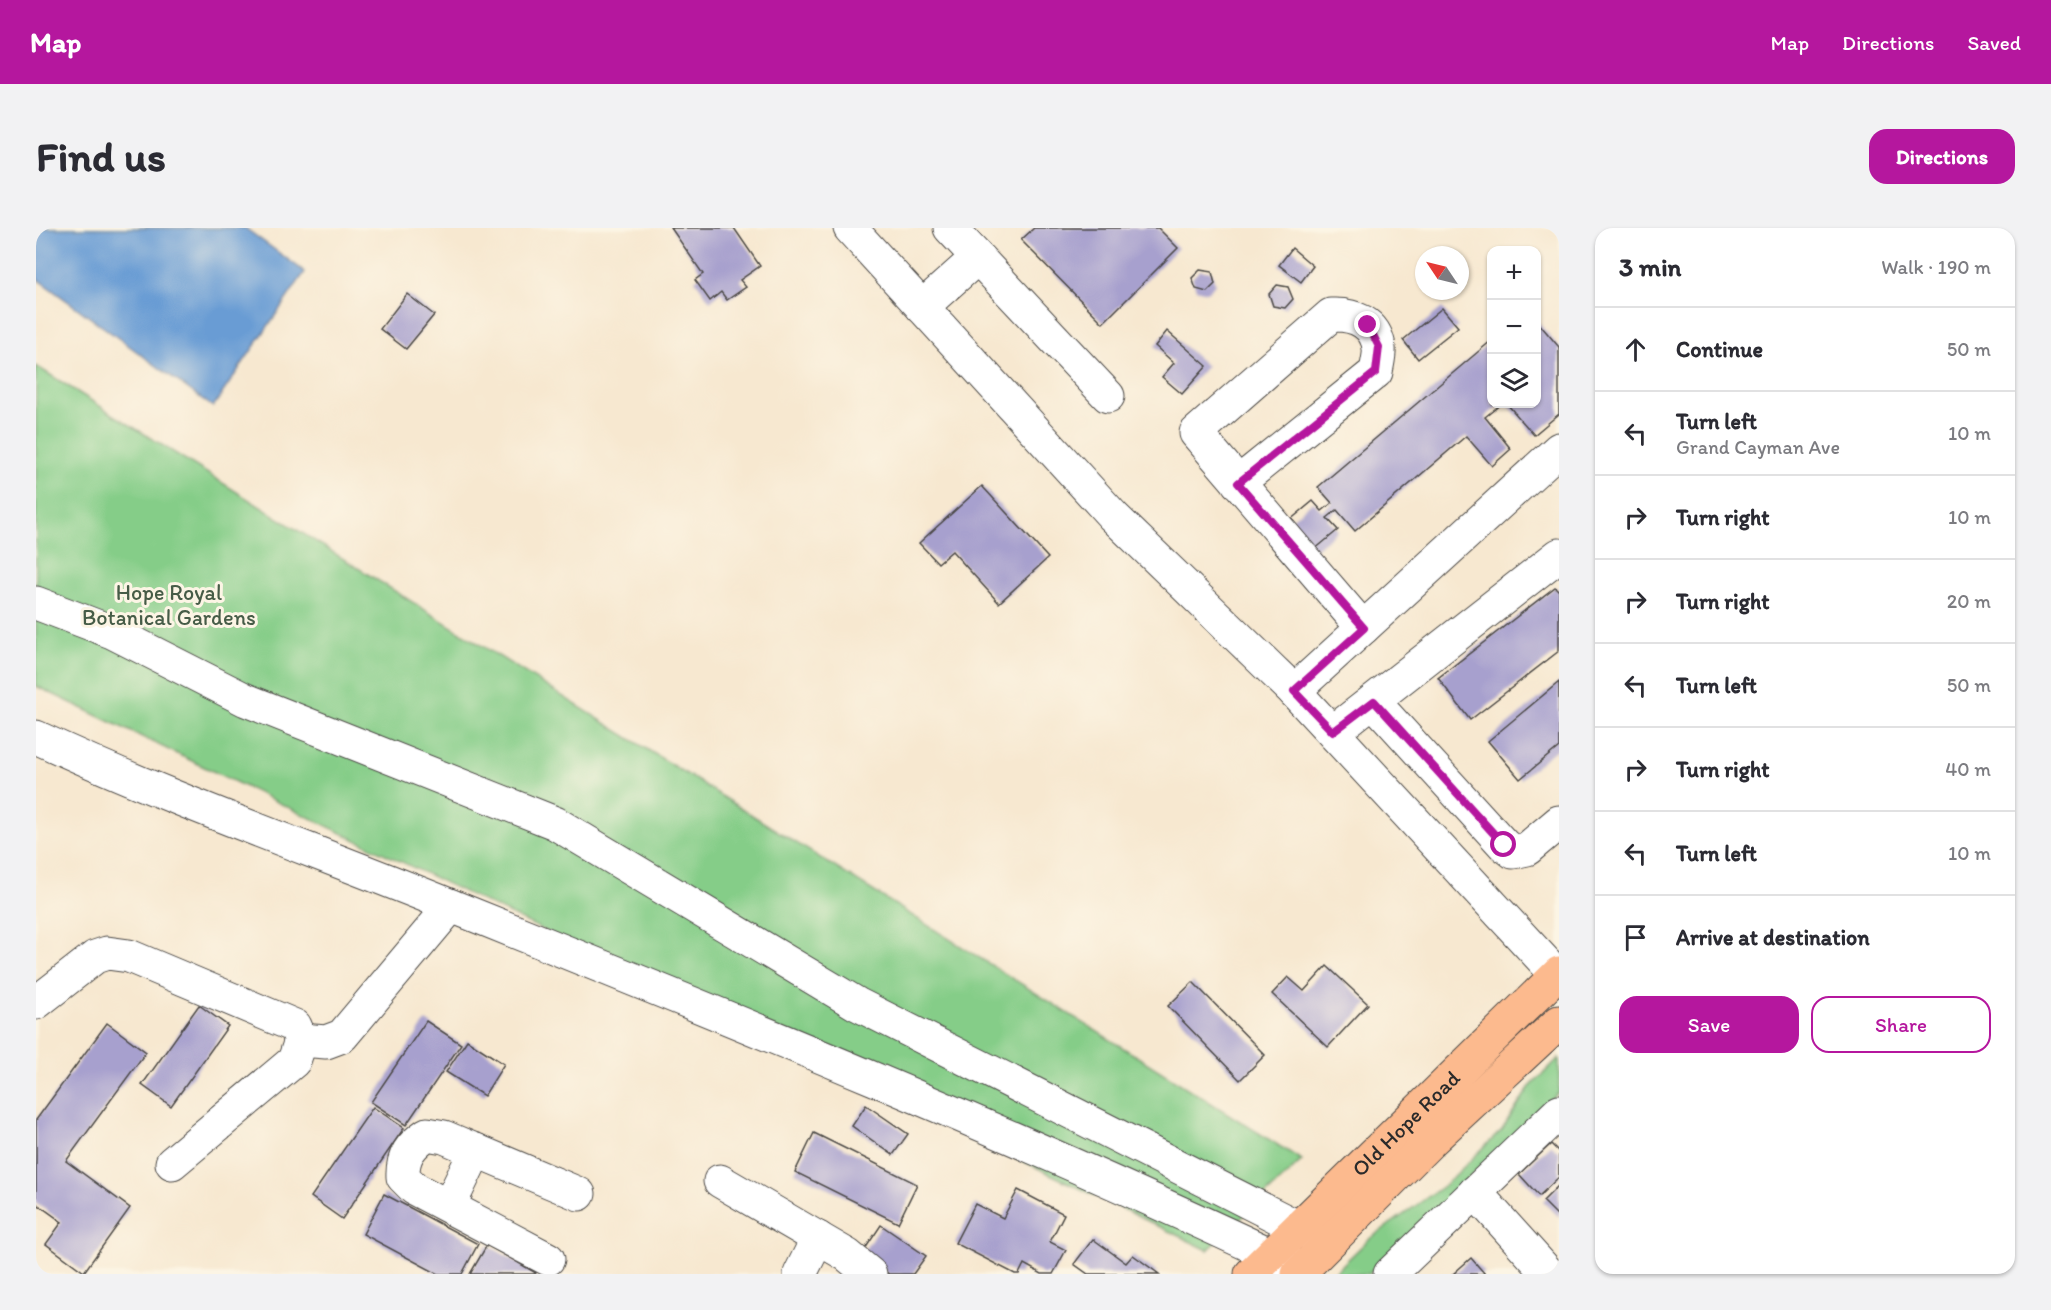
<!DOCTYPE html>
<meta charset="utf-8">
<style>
body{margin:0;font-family:Itim,sans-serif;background:#f2f2f3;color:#2b2b33}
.controls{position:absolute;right:18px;top:18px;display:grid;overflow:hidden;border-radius:12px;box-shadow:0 2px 4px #0004}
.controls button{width:54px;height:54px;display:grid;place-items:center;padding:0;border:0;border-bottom:2px solid #e1e1e2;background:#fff;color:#2b2b33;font:30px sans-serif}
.compass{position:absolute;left:1379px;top:18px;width:54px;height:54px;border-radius:50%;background:#fff;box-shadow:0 2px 4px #0004;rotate:305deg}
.stop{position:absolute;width:18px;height:18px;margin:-14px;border:4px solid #b5179e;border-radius:50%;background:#fff}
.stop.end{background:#b5179e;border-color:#fff;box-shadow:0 2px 6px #0008}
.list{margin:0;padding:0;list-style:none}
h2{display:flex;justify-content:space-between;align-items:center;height:78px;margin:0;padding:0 24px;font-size:26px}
h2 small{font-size:20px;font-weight:400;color:#7c7c81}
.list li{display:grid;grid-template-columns:39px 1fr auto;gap:18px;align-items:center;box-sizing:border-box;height:84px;padding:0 24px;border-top:2px solid #e1e1e2}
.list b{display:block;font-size:22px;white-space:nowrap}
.list p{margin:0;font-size:20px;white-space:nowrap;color:#7c7c81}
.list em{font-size:20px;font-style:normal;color:#7c7c81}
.actions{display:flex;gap:12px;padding:18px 24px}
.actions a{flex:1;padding:14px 0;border:2px solid #b5179e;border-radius:18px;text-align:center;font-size:21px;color:#b5179e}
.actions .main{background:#b5179e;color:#fff}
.icon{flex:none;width:33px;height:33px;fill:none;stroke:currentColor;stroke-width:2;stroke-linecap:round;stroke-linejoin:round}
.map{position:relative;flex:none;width:1523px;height:1046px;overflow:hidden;border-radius:18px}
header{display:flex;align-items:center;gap:36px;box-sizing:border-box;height:84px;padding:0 30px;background:#b5179e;color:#fff}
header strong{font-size:28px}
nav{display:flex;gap:33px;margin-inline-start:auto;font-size:21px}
.intro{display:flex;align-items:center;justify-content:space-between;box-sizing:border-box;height:144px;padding:0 36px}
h1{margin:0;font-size:42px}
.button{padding:15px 27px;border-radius:18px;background:#b5179e;color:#fff;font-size:21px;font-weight:700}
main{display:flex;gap:36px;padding:0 36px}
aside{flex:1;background:#fff;border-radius:18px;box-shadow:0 2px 4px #0004}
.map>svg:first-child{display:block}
.green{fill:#85cd88;stroke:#587c5a;stroke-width:1.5}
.water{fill:#699cd4;stroke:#4a6480;stroke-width:1.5}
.building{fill:#a7a0ce}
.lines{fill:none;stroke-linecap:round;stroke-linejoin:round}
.minor-casing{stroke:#4a4744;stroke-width:35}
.major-casing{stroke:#4a4744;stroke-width:35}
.minor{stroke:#fff;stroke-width:33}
.major{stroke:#fcba8e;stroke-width:33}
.route{stroke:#b5179e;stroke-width:8}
.labels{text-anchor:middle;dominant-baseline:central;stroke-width:6;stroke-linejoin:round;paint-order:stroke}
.park-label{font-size:22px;fill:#465c47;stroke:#fcf5e5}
.street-label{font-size:22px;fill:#2b2b2b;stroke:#fcf5e5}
</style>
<header>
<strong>Map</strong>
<nav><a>Map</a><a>Directions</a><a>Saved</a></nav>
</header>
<div class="intro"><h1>Find us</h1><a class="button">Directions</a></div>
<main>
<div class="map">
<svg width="1523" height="1046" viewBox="0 0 1523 1046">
<rect width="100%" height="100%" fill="#fcf5e5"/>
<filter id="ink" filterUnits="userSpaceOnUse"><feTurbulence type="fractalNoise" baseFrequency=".0167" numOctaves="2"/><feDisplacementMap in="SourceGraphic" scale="12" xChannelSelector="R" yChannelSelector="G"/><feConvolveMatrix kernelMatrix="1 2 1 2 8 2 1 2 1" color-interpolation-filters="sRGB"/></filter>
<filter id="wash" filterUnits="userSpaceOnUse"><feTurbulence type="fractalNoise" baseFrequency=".008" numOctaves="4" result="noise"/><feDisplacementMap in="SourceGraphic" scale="24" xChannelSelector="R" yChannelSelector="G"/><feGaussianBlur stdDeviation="1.35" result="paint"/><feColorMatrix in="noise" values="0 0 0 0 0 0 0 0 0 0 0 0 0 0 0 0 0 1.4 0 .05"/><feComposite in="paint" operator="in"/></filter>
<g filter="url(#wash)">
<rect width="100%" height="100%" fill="#f7e8d0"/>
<g class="green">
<path d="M0,138L1266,932L1172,1022L0,458Z"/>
<path d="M1523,830V864L1333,1046H1297L1332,1012L1410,956L1466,902L1493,860Z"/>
</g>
<path class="water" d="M5,0H209L269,44L177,179L0,50V7Z"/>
<g id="blocks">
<g class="building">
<path d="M635,0H698L724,38L704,52L710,59L691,72L685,64L674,73L659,52L667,46Z"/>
<path d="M998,0H1122L1142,20L1067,95L985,12Z"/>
<path d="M1256,20L1277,38L1265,54L1243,37Z"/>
<path d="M1164,42L1176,44L1179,56L1171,64L1160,61L1156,50Z"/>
<path d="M1241,57L1252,59L1257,71L1249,80L1237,78L1233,66Z"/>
<path d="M371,66L398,87L370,121L344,101Z"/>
<path d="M1406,80L1422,99L1382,131L1367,112Z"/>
<path d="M1500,92L1523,119V186L1498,207L1471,176H1500Z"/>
<path d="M1131,103L1171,138L1146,166L1126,149L1138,135L1119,118Z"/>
<path d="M1456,112V176H1465L1449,189L1475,221L1456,238L1430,208L1319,303L1301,282L1291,290L1302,302L1278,322L1253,293L1277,273L1286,283L1296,275L1282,259Z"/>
<path d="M946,258L1012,330L963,375L916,323L902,335L883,315Z"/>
<path d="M1519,359L1523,363V423L1434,492L1402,450Z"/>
<path d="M1523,454V519L1484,551L1452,513Z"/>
<path d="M1291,738L1332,776L1292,819L1236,766L1252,749L1268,763Z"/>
<path d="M1157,754L1229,827L1204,852L1132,778Z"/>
<path d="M163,777L192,798L135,878L106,857Z"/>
<path d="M390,793L425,816L370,897L335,874Z"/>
<path d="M71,795L110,824L30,933L94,980L48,1044L10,1016L26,994L0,975V892Z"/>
<path d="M431,812L468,836L448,868L410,844Z"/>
<path d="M830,877L872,906L857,927L816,898Z"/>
<path d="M337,879L368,900L306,991L275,969Z"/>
<path d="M778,905L881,956L862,995L759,944Z"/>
<path d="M1515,916L1523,924V949L1503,968L1483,946Z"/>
<path d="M1523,957V989L1507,973Z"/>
<path d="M982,962L1028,986L1014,1014L1030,1022L1017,1046H1006L988,1036L983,1046H979L919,1015L939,976L967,990Z"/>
<path d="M348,966L442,1016L426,1046H402L327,1006Z"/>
<path d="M845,997L890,1028L877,1046H853L825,1027Z"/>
<path d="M1057,1011L1090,1035L1097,1027L1123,1046H1052L1038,1036Z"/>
<path d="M451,1017L500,1045L499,1046H434Z"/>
<path d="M1435,1030L1449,1046H1417Z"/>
</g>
</g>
</g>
<g filter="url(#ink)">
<use href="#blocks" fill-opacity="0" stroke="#4a4744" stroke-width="1.5"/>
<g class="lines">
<defs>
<g id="minor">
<path d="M814,0L1077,288L1258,463L1523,749"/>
<path d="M914,0L1072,168"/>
<path d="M886,79L941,30"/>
<path d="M1202,255L1340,144C1341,137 1344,127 1343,120C1340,94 1317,86 1295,87L1160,205L1327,400"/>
<path d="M0,375L76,404L210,472L519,595L821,776L1287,1012"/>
<path d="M1258,463L1523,221"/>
<path d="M1337,473L1468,617L1477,624L1491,621L1523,594"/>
<path d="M1297,504L1523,327"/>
<path d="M0,509C135,572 275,621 413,677C697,791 982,907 1259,1038"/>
<path d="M0,775L59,729L71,725L93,728L259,798L265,812L258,833L136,935"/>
<path d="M265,812L290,814L306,808L415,678"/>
<path d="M684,953L811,1027L834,1046"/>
<path d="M1439,964L1513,1046"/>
<path d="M413,978L440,922"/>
<path d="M512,1031L379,961L367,949C366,928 375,917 391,906L408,909L543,966"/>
<path d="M764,1046L782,1010"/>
<path d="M1354,1046L1523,884"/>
</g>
<g id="major">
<path id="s1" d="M1215,1046L1523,745"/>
<path d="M1262,1046L1396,912L1523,794"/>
</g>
</defs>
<use href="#minor" class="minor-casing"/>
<use href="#major" class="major-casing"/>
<use href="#minor" class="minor"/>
<use href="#major" class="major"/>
</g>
</g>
<g class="lines" filter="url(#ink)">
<path class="route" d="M1332,97L1343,119L1340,144L1202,255L1328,400L1258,463L1297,504L1338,473L1468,617"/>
</g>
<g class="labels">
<g class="park-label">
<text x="133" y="364">Hope Royal<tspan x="133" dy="25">Botanical Gardens</tspan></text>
</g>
<g class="street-label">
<text stroke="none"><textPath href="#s1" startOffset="216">Old Hope Road</textPath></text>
</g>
</g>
</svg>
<div class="controls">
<button>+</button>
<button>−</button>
<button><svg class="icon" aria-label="layers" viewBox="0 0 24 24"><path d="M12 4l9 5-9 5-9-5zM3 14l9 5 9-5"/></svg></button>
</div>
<svg class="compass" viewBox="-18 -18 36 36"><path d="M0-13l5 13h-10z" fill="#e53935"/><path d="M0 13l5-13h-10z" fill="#7c7c81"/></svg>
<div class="stop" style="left:1468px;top:617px"></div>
<div class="stop end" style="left:1332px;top:97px"></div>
</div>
<aside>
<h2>3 min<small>Walk · 190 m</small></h2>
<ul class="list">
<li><svg class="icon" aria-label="ahead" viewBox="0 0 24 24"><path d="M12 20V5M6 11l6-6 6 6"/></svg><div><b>Continue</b></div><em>50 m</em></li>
<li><svg class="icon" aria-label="left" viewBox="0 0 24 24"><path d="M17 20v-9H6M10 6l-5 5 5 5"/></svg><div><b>Turn left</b><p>Grand Cayman Ave</p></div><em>10 m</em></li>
<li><svg class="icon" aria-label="right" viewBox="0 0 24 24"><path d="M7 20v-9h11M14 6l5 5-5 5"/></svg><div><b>Turn right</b></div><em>10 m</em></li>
<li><svg class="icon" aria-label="right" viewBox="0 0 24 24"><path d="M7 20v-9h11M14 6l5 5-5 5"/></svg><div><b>Turn right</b></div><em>20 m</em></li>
<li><svg class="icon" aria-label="left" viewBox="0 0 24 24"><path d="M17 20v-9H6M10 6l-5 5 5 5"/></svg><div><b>Turn left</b></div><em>50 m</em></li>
<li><svg class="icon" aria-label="right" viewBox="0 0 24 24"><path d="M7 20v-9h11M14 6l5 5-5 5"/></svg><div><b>Turn right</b></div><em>40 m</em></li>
<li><svg class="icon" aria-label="left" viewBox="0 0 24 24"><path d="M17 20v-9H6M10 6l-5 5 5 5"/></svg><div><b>Turn left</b></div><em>10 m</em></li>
<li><svg class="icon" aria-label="arrive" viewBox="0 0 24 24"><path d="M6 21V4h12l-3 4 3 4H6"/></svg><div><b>Arrive at destination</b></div></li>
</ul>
<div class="actions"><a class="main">Save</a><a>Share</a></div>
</aside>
</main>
